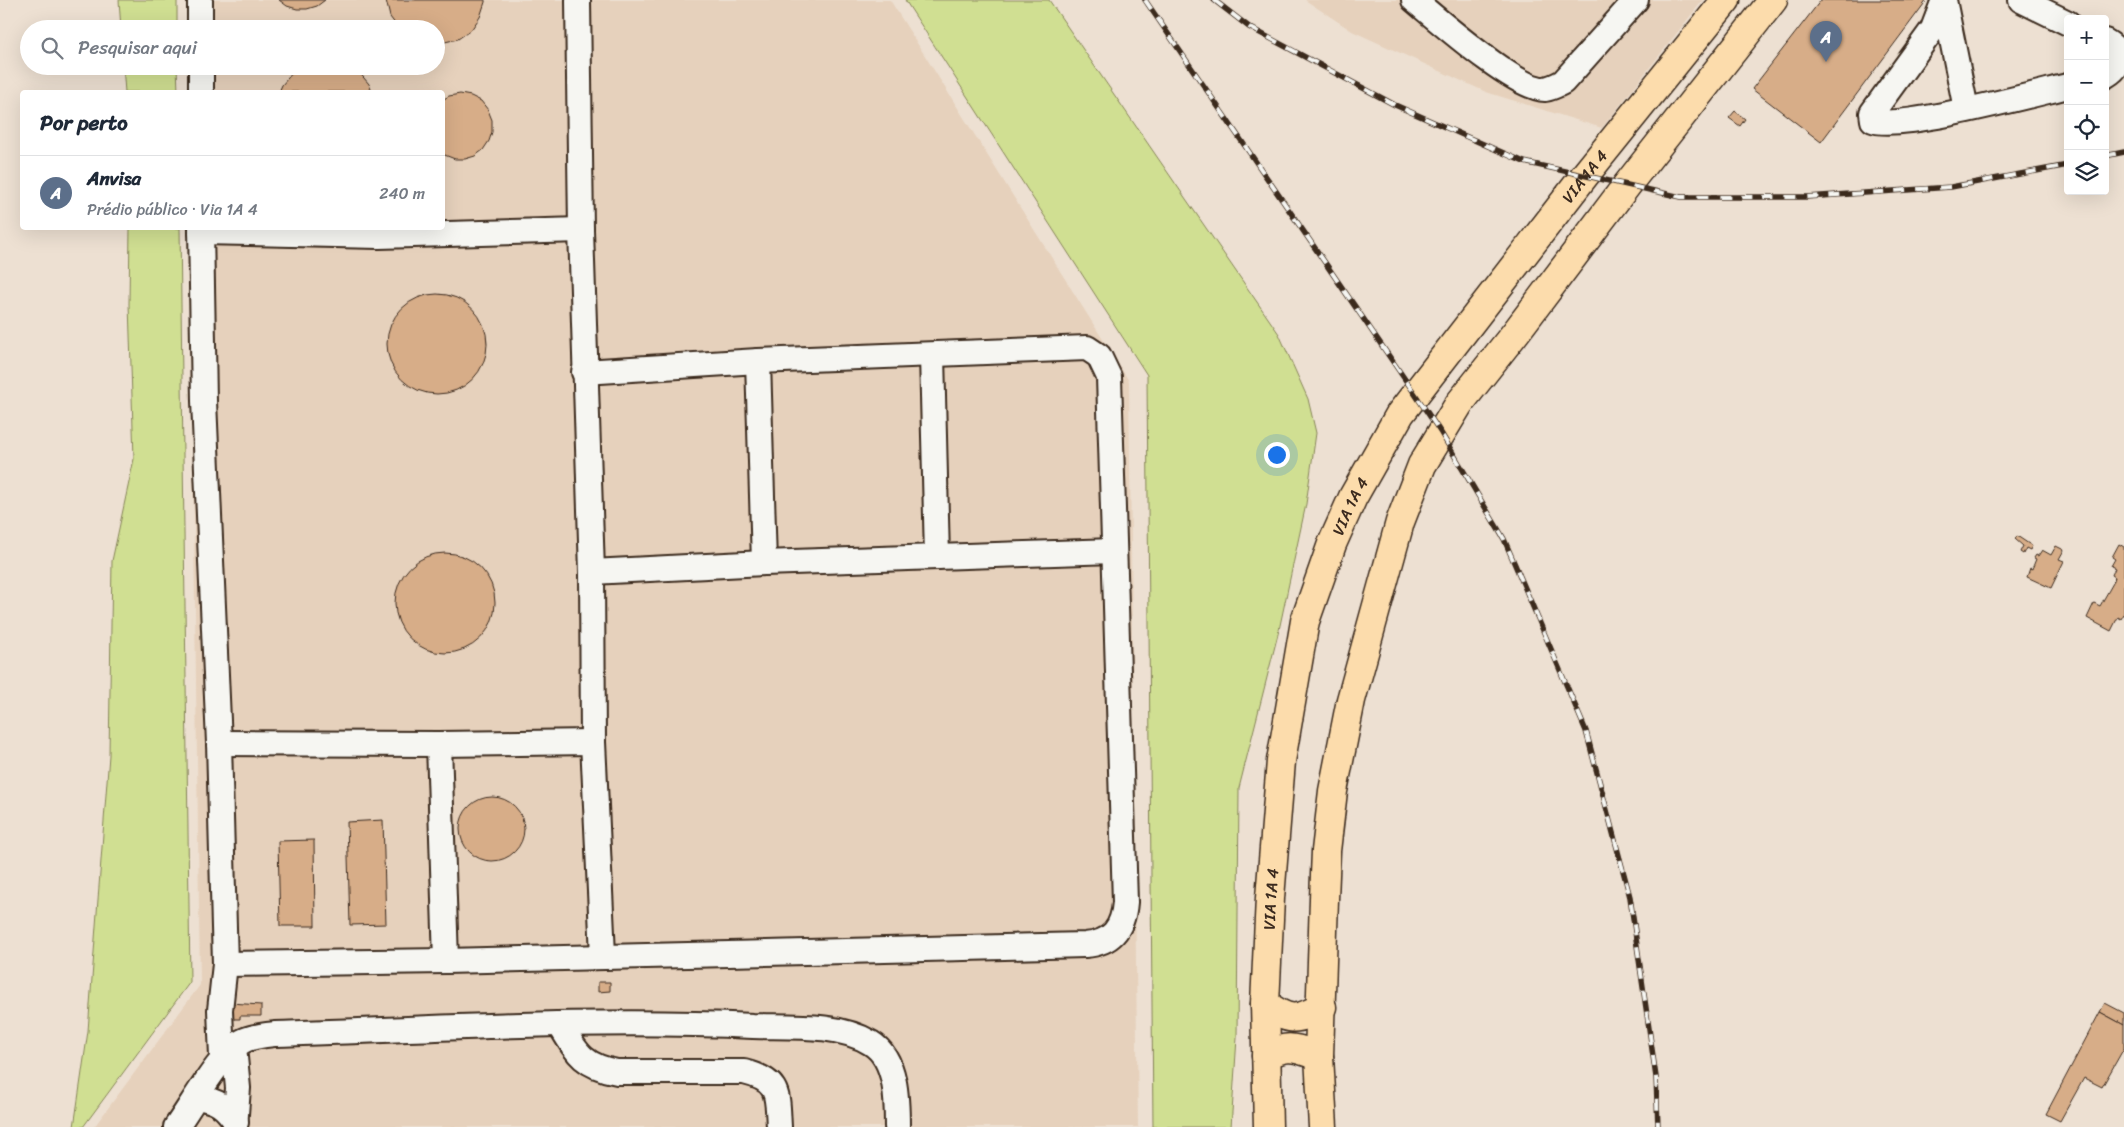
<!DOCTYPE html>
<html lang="pt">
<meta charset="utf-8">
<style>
body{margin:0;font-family:Sriracha,sans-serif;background:#f2f2f3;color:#1f2937}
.controls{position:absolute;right:15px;top:15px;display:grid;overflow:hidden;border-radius:5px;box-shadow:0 5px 20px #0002}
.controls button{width:45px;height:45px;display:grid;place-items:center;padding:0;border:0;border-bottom:1px solid #e0e1e3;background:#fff;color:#1f2937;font:25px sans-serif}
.you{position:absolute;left:1276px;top:454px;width:18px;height:18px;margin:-12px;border:4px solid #fff;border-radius:50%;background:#1a73e8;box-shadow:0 0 0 8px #1a73e833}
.badge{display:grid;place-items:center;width:32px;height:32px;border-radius:50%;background:#2563eb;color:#fff;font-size:16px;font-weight:700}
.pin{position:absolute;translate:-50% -41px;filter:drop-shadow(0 1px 2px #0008)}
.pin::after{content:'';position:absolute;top:26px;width:18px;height:15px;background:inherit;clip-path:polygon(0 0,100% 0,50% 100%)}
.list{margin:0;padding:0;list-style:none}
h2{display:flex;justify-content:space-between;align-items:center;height:65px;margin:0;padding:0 20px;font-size:21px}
h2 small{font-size:16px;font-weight:400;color:#747a83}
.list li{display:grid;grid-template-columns:32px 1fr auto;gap:15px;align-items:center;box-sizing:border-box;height:75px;padding:0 20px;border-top:1px solid #e0e1e3}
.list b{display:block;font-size:19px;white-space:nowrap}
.list p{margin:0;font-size:16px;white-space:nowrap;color:#747a83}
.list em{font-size:16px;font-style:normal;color:#747a83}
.icon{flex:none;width:28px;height:28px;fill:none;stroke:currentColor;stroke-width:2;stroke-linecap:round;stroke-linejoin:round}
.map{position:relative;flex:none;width:2124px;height:1127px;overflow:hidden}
.search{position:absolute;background:#fff;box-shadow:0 5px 20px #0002;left:20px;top:20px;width:425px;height:55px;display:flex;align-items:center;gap:12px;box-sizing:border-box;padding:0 18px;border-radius:28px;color:#747a83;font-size:19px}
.panel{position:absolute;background:#fff;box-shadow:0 5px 20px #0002;left:20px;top:90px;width:425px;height:140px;border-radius:5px}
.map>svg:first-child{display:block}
.built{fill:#e6d1bc}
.green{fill:#d0df92;stroke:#868458}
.building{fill:#d7ad88;stroke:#3b2a1e}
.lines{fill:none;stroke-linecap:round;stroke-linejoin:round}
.minor-casing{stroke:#3b2a1e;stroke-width:28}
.major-casing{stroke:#3b2a1e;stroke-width:31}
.minor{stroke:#f6f6f2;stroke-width:24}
.major{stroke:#fcdcac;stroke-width:28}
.rail-casing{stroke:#3b2a1e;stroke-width:5.5}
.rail{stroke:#f6f6f2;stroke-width:4;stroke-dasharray:11;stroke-linecap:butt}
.labels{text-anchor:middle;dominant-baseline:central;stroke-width:5;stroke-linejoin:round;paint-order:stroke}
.street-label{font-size:16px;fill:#3b2a1e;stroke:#f6f6f2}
</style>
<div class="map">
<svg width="2124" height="1127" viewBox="0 0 2124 1127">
<rect width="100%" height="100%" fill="#ede0d2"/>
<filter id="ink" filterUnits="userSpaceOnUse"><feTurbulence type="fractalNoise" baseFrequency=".02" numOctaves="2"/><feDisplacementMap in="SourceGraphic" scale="10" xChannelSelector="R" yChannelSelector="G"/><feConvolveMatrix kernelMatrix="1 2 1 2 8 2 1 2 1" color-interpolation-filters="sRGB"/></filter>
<g filter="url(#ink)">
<g class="built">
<path d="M187,0H890L1129,381L1138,1127H94L200,985L190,228H442V92H188V66H436V29H187Z"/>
<path d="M1305,0H1703L1602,128L1486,92L1352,31Z"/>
</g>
<g class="green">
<path d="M119,0H177V29H121Z"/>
<path d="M905,0H1049L1279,334L1308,399L1316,433L1306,504L1279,630L1239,788L1237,1038L1231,1127H1153L1147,375Z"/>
<path d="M123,66H177L178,92H125Z"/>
<path d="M130,228H180L190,982L83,1127H74L88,1031L109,755L112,561L134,459L129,304Z"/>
</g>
<g class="building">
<path d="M279,0H325L317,6L307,9H297L287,6Z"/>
<path d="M386,0H485V2L480,17L471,30L458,39L436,44V29H399L390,17Z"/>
<path d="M1821,0H1927L1821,142L1752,89Z"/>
<path d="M302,66H349L358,71L369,84L372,92H279L282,85L293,72Z"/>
<path d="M460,94L471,96L481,101L488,110L492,120V132L489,141L483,150L475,156L465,159H455L442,154V100L449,96Z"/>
<path d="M1735,111L1745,119L1740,126L1729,118Z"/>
<circle cx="437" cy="344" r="50"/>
<path d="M2017,536L2032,546L2030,550L2026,548L2023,554L2020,552L2023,546L2015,539Z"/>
<path d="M2119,544L2124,547V614L2121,619L2118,617L2111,631L2087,618L2094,603L2100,606L2113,583L2115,577L2112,575L2115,568L2111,566L2115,559L2112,557Z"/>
<path d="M2056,546L2064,550L2059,559L2064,561L2051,588L2027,577L2030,568L2032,569L2036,559L2034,558L2036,555L2038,556L2042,550L2051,555Z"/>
<circle cx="445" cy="603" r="50"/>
<circle cx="492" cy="829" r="32"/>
<path d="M383,820L386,924L350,925L347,822Z"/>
<path d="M314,840L315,926H280L278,841Z"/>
<path d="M598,982H610V991L598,992Z"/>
<path d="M230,1003L261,1005V1016H240V1019H234L230,1015Z"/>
<path d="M2105,1003L2124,1013V1025L2100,1012Z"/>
<path d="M2100,1012L2124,1025V1048L2102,1087L2084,1078L2060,1121L2046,1114Z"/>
</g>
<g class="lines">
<defs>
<g id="minor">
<path d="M200,0V29"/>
<path d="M578,0L581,230L592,572L593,742L603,955"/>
<path d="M1414,0C1438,20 1517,90 1545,89C1552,88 1557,85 1563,82L1636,0"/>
<path d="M1944,0L1933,29L1872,113L1873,120C1897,131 2034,94 2068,86"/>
<path d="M1944,0L1966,109"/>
<path d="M2021,0L2068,23"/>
<path d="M2105,41C2123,51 2123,66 2105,76"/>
<path d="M201,66V92"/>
<path d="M201,228L204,401L219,743L225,964L220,1010L222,1057"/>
<path d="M201,232L379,236L581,230"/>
<path d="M932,355L937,557"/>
<path d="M758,361L764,563"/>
<path d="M592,572L764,563L1114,551"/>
<path d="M219,743L439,744L593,742"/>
<path d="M439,744L446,961"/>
<path d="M225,964L446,961L1085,945C1112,943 1123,928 1125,902L1109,377L1099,356L1087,348L758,361L584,372"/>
<path d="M560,1025C577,1053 583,1066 617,1072H744C781,1081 777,1095 779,1127"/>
<path d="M234,1047L238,1088L235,1127"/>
<path d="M197,1097C218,1101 224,1105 236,1122"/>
<path d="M176,1127C192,1105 222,1050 245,1040C254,1036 265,1035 275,1034C434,1029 594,1018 753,1026C790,1027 838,1023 871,1043C897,1059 897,1101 897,1127"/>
</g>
<g id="major">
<path d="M1265,1004C1289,1022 1297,1021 1322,1007"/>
<path d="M1266,1056C1288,1043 1297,1049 1319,1056"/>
<path id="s1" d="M1268,1127L1265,1004L1270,898L1281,761L1305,621L1332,544L1353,497L1400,414L1585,175L1726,0"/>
<path d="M1323,1127L1319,1056L1324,899L1326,851L1333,791L1351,700L1400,522L1422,465L1459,404L1516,332L1627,185L1773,0"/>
</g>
</defs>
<use href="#minor" class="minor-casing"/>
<use href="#major" class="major-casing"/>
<use href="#minor" class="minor"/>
<use href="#major" class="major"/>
<defs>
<g id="rail">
<path d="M1145,0L1415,394L1441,433L1504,539L1586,731L1630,897L1656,1077L1658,1127"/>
<path d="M1214,0L1249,27L1395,105L1524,162L1681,197H1807L1951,187L2068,165"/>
<path d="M2105,156L2124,152"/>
</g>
</defs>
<use href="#rail" class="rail-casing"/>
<use href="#rail" class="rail"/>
</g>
</g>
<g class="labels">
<g class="street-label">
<text stroke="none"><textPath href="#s1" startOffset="1038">VIA 1A 4</textPath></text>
<text stroke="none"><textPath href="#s1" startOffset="632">VIA 1A 4</textPath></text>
<text stroke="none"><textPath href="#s1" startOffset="228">VIA 1A 4</textPath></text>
</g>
</g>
</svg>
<div class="controls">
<button>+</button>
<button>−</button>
<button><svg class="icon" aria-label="locate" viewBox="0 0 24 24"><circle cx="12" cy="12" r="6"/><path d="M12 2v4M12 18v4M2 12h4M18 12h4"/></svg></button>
<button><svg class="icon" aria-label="layers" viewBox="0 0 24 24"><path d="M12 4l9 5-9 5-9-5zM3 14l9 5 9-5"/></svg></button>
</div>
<div class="you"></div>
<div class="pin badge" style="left:1826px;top:62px;background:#5c6f8a">A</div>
<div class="search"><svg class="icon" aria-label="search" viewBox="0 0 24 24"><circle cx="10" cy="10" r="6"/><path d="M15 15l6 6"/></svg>Pesquisar aqui</div>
<section class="panel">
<h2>Por perto<small></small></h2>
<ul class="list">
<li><span class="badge" style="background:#5c6f8a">A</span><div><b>Anvisa</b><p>Prédio público · Via 1A 4</p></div><em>240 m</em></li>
</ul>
</section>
</div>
